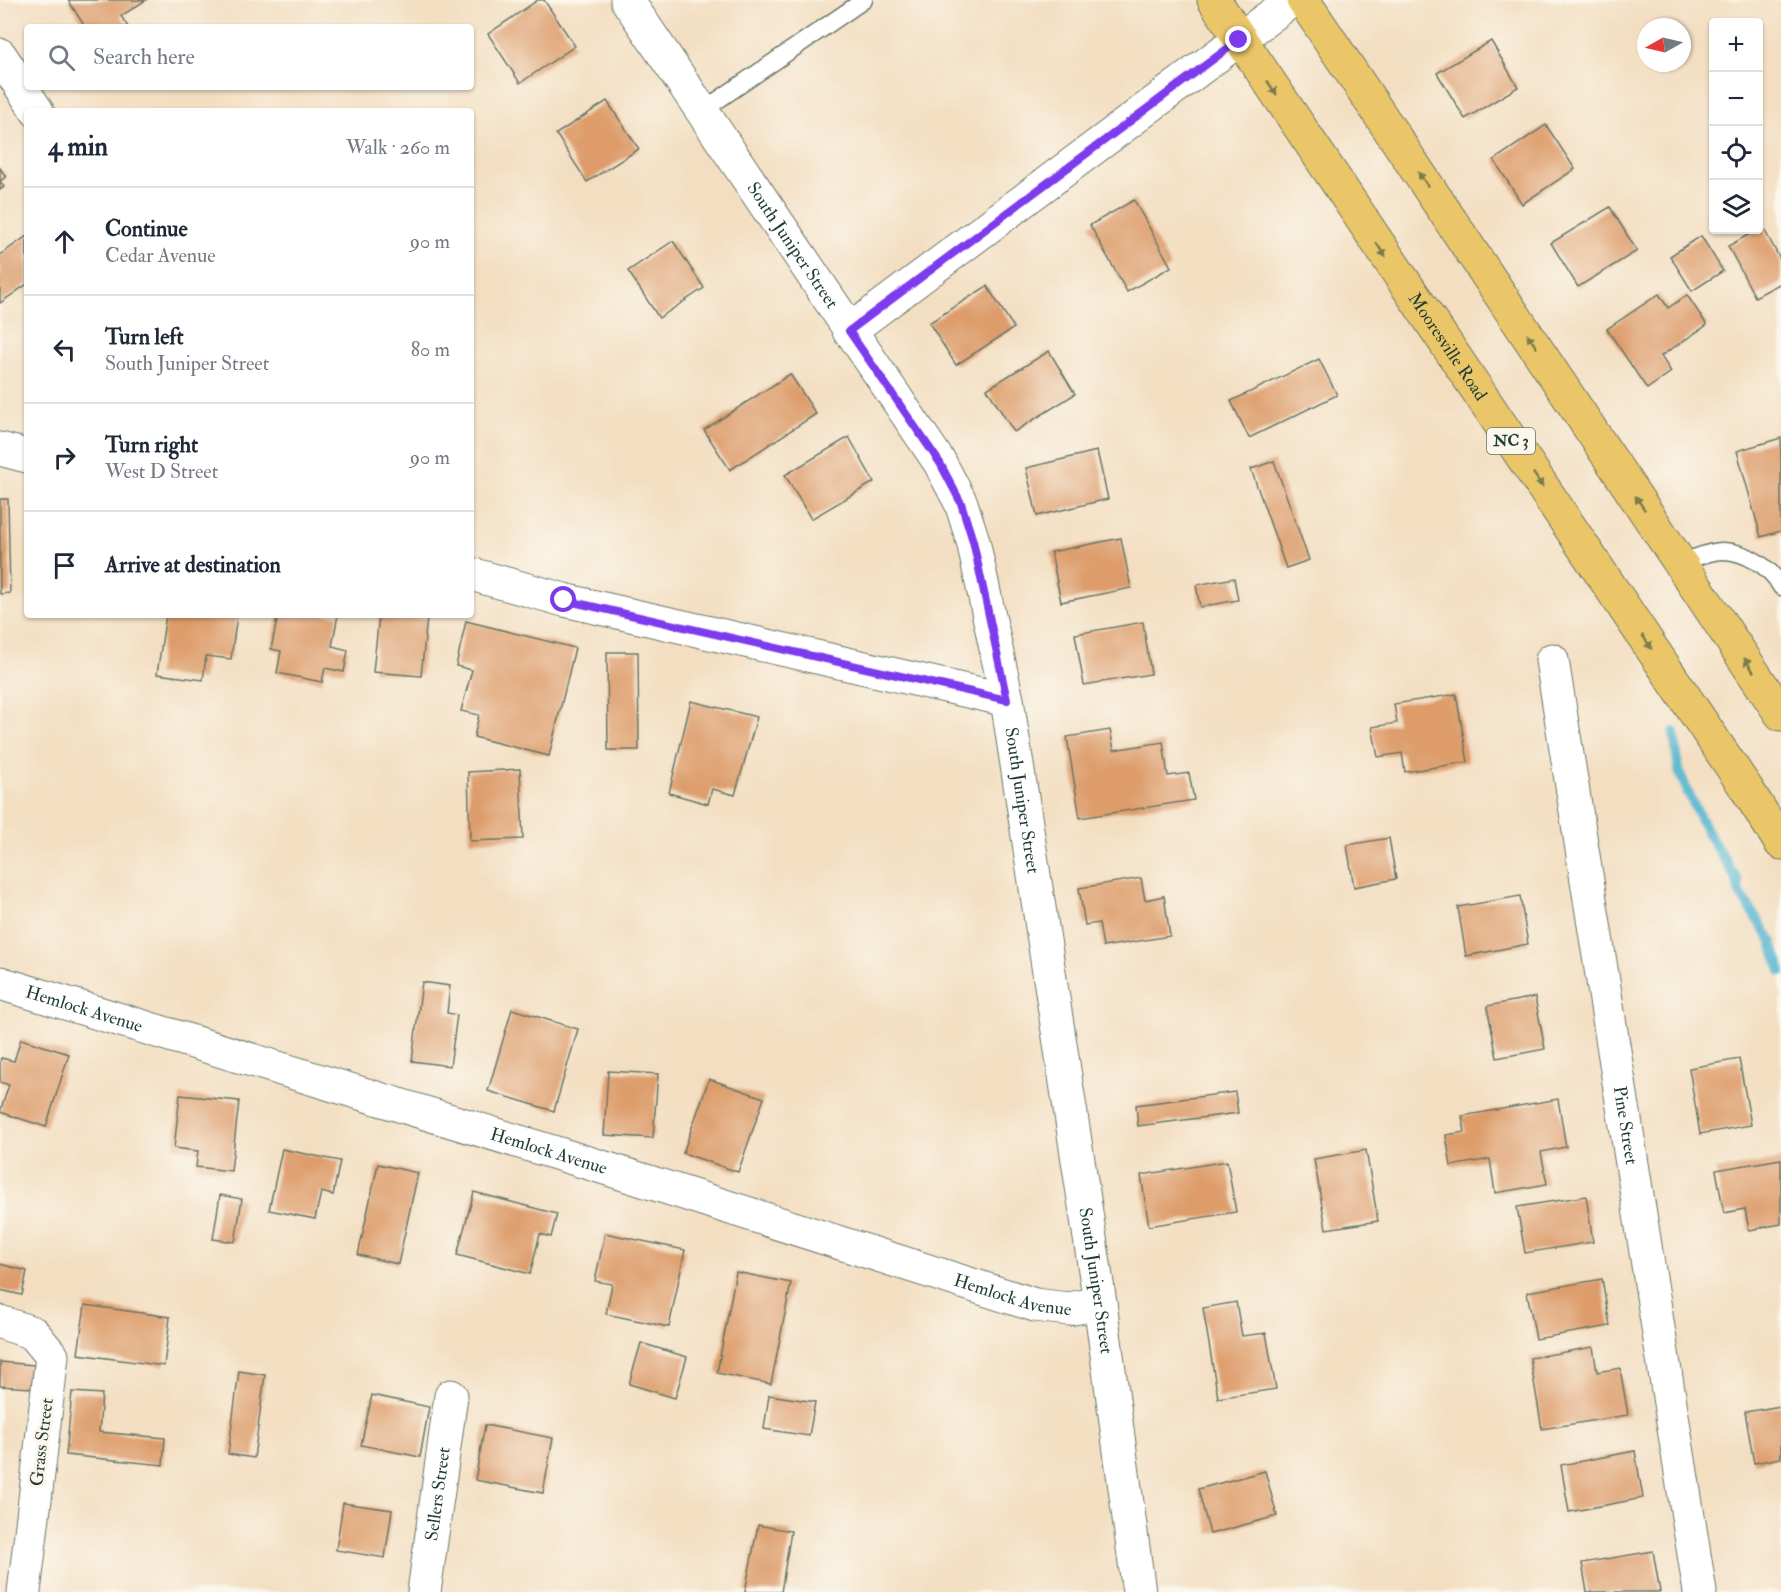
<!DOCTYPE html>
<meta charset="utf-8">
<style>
body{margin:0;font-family:"IM FELL Double Pica",serif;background:#f6f6f7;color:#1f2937}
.controls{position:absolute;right:18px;top:18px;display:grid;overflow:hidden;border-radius:6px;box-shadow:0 2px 4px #0004}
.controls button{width:54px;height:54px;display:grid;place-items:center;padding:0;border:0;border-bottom:2px solid #e0e1e3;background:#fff;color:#1f2937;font:30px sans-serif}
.compass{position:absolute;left:1637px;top:18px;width:54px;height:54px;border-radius:50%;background:#fff;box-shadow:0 2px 4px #0004;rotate:262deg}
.stop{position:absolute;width:18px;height:18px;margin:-14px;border:4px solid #7c3aed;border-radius:50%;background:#fff}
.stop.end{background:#7c3aed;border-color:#fff;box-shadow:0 2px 6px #0008}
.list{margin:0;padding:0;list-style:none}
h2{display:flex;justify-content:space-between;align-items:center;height:78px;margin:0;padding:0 24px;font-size:26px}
h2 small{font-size:20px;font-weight:400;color:#747a83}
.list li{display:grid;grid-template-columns:39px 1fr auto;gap:18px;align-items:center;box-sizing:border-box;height:108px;padding:0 24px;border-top:2px solid #e0e1e3}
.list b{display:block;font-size:22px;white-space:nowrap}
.list p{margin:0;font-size:20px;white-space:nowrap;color:#747a83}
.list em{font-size:20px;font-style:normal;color:#747a83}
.icon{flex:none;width:33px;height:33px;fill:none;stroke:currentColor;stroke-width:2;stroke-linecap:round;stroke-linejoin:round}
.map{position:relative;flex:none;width:1781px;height:1592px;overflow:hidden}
.search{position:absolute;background:#fff;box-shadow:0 2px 4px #0004;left:24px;top:24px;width:450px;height:66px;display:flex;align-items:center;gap:15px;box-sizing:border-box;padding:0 21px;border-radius:6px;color:#747a83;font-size:22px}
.panel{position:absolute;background:#fff;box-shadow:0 2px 4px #0004;left:24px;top:108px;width:450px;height:510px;border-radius:6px}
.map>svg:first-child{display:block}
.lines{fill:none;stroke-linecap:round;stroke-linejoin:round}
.stream{stroke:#50b4cf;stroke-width:10}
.building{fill:#dd9c6b}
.service-casing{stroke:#697565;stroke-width:19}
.minor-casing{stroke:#697565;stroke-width:35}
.primary-casing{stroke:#697565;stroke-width:35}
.service{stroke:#fff;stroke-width:16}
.minor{stroke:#fff;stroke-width:33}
.primary{stroke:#ebc669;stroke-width:33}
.oneway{fill:#7b7b4c}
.route{stroke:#7c3aed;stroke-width:8}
.labels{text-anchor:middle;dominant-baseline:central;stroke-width:6;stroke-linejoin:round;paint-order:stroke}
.shield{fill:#fbf7ec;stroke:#61756b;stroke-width:1.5}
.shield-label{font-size:16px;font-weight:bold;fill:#1f3d34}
.street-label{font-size:18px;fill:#1f3d34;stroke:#fbf7ec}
</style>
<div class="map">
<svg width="1781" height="1592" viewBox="0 0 1781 1592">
<rect width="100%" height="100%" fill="#fbf7ec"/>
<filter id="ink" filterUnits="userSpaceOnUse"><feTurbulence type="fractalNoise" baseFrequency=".0167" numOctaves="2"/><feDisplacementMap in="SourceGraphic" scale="12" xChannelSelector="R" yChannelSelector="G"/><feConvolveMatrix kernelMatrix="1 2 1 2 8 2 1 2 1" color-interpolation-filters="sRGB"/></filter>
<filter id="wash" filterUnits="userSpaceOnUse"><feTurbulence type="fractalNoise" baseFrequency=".008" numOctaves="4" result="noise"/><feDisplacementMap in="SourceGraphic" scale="24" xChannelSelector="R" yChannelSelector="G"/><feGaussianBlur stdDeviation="1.35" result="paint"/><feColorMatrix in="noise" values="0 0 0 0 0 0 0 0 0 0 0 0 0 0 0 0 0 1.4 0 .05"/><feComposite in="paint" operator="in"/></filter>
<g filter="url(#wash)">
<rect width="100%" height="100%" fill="#f3dec1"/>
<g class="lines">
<path class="stream" d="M1674,732L1679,771L1689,795L1707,832L1737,880L1739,892L1771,940L1781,971"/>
</g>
<g id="blocks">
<g class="building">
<path d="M68,0H146L121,16L128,27H85Z"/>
<path d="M538,0H544L575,46L520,83L488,34Z"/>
<path d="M1491,41L1518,87L1465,119L1437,73Z"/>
<path d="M607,101L639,149L587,182L556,134Z"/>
<path d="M1546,125L1575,169L1522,204L1494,160Z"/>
<path d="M0,168L6,177L0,181L4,187L0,190Z"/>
<path d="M1134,200L1171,267L1127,292L1090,225Z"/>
<path d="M1610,207L1637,251L1578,287L1551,243Z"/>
<path d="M1763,227L1781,261V283L1755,297L1728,246Z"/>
<path d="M27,236V284L0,303V255Z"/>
<path d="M1701,236L1723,271L1692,291L1670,256Z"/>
<path d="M673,241L704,288L659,318L628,271Z"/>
<path d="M987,286L1014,328L956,365L929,323Z"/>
<path d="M1659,294L1668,308L1687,295L1707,325L1661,356L1671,372L1647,389L1607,329Z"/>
<path d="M1049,351L1075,394L1014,432L987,389Z"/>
<path d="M1319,359L1337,395L1249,438L1231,401Z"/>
<path d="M790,374L816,414L730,470L704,430Z"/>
<path d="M849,437L874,482L811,519L785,475Z"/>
<path d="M1781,438V531L1761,537L1737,451Z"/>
<path d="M1097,451L1108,499L1037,516L1026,468Z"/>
<path d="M1274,461L1309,560L1286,568L1251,469Z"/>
<path d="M0,499H8L10,593L0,594Z"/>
<path d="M1121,538L1131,588L1061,602L1051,552Z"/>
<path d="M1234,578L1238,600L1200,607L1196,585Z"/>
<path d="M166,615H237L231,659L206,656L203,680L157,674Z"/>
<path d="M278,615H338L332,646L348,650L344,672L325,668L322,682L277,673L281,651L271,649Z"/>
<path d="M379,615L427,618L421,676L373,672Z"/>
<path d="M466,621L575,648L549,756L474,737L479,715L461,711L472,670L456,666Z"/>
<path d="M1143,622L1151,674L1084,685L1075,634Z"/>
<path d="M607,652H638L639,750H608Z"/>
<path d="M1456,694L1468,762L1405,772L1402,753L1378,757L1372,727L1397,723L1394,704Z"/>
<path d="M691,701L757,717L735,795L712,789L708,804L669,793Z"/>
<path d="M1110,730L1114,750L1163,742L1168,776L1189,773L1194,800L1080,818L1067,737Z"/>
<path d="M520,769L523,839L470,841L468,772Z"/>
<path d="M1389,838L1396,879L1354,887L1347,845Z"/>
<path d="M1141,878L1145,900L1164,896L1170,936L1103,947L1099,923L1085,925L1079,888Z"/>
<path d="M1520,896L1528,944L1466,956L1458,907Z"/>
<path d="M422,982L450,986L447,1013L457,1015L450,1066L412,1061Z"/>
<path d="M1535,997L1545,1049L1497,1058L1487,1006Z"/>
<path d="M512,1009L578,1029L554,1111L488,1091Z"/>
<path d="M21,1039L69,1054L46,1127L0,1112L9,1085L0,1082V1062L1,1058L14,1061Z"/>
<path d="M1739,1059L1751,1125L1700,1134L1689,1068Z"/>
<path d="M608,1071L658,1074L653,1138L604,1135Z"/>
<path d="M709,1079L764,1098L738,1172L683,1153Z"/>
<path d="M1235,1092L1238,1113L1138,1126L1136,1105Z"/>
<path d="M180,1095L239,1101L231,1171L196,1167L198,1151L174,1148Z"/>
<path d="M1558,1099L1566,1147L1541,1152L1547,1184L1495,1193L1490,1159L1451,1166L1446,1135L1465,1132L1462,1116Z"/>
<path d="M282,1149L340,1161L333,1195L321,1192L315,1219L269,1210Z"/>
<path d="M1366,1150L1378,1221L1326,1229L1314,1159Z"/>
<path d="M1781,1159V1224L1749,1230L1745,1209L1724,1213L1716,1170Z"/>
<path d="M1227,1161L1236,1212L1149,1226L1141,1175Z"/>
<path d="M378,1164L418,1173L398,1264L358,1255Z"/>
<path d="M474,1192L557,1214L551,1237L540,1234L530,1274L457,1255Z"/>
<path d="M220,1195L242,1199L235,1242L213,1239Z"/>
<path d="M1586,1196L1593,1242L1525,1253L1517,1207Z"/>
<path d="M605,1233L685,1250L669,1327L606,1314L612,1284L595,1281Z"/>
<path d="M0,1264L27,1271L22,1295L0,1290Z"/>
<path d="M736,1272L791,1283L771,1384L717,1373Z"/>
<path d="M1602,1279L1610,1326L1536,1339L1527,1292Z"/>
<path d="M1236,1302L1242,1336L1266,1333L1276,1389L1218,1398L1203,1308Z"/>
<path d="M85,1305L170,1317L164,1366L78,1354Z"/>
<path d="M641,1343L687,1357L675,1398L629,1384Z"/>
<path d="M1593,1347L1597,1372L1620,1368L1628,1415L1542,1429L1530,1358Z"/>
<path d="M0,1362L34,1365L32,1388L0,1386Z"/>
<path d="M239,1371L265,1375L254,1458L228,1454Z"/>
<path d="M72,1392L102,1394L99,1432L165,1438L163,1465L66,1455Z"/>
<path d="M372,1395L429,1407L420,1457L361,1445Z"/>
<path d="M769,1395L815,1402L809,1436L764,1429Z"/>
<path d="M1781,1406V1458L1754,1463L1745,1412Z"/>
<path d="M485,1425L553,1438L543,1493L475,1480Z"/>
<path d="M1635,1451L1643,1498L1569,1512L1561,1465Z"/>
<path d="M1265,1471L1277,1516L1210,1534L1198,1489Z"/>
<path d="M343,1503L392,1510L385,1558L336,1550Z"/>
<path d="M758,1525L791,1531L781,1592H745Z"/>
<path d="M1653,1551L1660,1592H1587L1582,1563Z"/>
</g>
</g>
</g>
<g filter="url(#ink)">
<use href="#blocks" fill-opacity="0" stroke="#697565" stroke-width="1.5"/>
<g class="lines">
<defs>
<g id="service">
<path d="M702,111L864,0"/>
<path d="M1680,563C1693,559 1709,551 1722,551C1745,551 1771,567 1781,587"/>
</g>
<g id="minor">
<path id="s1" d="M627,0L940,463L961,503L973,541L1007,700L1100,1303L1139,1592"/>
<path d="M0,55L37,111"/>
<path d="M849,331L1292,0"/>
<path d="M0,449L27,456"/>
<path d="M471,574L564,600L1007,700"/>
<path id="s2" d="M1552,660L1700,1592"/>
<path id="s3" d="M0,983L605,1168L1035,1305L1068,1309L1100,1303"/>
<path d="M0,1322L33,1333L52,1356L24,1592"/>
<path id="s4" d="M424,1592L451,1396"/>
</g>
<g id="primary">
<path id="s5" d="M1214,0L1746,788L1781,843"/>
<path d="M1303,0L1781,714"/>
</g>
</defs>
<use href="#service" class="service-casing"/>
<use href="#minor" class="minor-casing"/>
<use href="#primary" class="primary-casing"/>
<use href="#service" class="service"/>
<use href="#minor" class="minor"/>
<use href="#primary" class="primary"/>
</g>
<defs><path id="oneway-solid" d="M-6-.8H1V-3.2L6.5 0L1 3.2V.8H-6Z" transform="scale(1.5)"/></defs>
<g class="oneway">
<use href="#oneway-solid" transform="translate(1272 88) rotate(56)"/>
<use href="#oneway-solid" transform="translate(1423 179) rotate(-124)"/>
<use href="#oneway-solid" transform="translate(1381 250) rotate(56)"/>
<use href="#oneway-solid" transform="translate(1532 341) rotate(-124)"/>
<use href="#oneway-solid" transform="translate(1538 480) rotate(56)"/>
<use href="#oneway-solid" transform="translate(1640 503) rotate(-124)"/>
<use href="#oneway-solid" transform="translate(1647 642) rotate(56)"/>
<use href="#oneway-solid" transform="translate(1749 665) rotate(-124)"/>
</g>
</g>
<g class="lines" filter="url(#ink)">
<path class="route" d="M564,600L1007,700L973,541L961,503L940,463L849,331L1239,40"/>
</g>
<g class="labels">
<rect class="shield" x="1487" y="428" width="48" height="26" rx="4.5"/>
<g class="shield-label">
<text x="1511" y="441">NC 3</text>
</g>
<g class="street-label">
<text stroke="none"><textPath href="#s1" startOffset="296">South Juniper Street</textPath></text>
<text stroke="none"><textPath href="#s5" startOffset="418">Mooresville Road</textPath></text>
<text stroke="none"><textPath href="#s1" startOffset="908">South Juniper Street</textPath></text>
<text stroke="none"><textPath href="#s3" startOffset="88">Hemlock Avenue</textPath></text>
<text stroke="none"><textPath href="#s2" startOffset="471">Pine Street</textPath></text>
<text stroke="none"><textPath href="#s3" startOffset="574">Hemlock Avenue</textPath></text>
<text stroke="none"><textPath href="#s1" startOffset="1394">South Juniper Street</textPath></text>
<text stroke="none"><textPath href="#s3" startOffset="1060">Hemlock Avenue</textPath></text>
<text transform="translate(42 1442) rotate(-83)">Grass Street</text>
<text stroke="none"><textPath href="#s4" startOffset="99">Sellers Street</textPath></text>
</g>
</g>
</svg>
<div class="controls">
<button>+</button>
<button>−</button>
<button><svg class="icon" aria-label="locate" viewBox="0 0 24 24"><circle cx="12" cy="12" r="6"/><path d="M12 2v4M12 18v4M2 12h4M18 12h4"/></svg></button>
<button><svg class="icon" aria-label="layers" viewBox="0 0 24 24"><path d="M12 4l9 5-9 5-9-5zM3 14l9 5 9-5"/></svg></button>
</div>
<svg class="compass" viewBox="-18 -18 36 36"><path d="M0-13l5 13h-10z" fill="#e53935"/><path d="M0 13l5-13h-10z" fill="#747a83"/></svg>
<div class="stop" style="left:564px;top:600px"></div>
<div class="stop end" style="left:1239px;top:40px"></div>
<div class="search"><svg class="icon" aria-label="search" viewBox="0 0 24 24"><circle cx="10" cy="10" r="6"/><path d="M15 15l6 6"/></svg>Search here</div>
<section class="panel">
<h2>4 min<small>Walk · 260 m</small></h2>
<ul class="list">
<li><svg class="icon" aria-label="ahead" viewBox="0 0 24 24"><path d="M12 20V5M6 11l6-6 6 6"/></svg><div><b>Continue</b><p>Cedar Avenue</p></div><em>90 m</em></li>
<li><svg class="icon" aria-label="left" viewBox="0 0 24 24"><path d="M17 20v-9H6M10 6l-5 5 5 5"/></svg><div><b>Turn left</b><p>South Juniper Street</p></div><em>80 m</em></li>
<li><svg class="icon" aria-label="right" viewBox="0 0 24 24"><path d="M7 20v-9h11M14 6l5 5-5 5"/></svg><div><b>Turn right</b><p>West D Street</p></div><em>90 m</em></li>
<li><svg class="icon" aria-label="arrive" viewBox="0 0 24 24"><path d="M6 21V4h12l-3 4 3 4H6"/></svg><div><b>Arrive at destination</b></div></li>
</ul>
</section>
</div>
